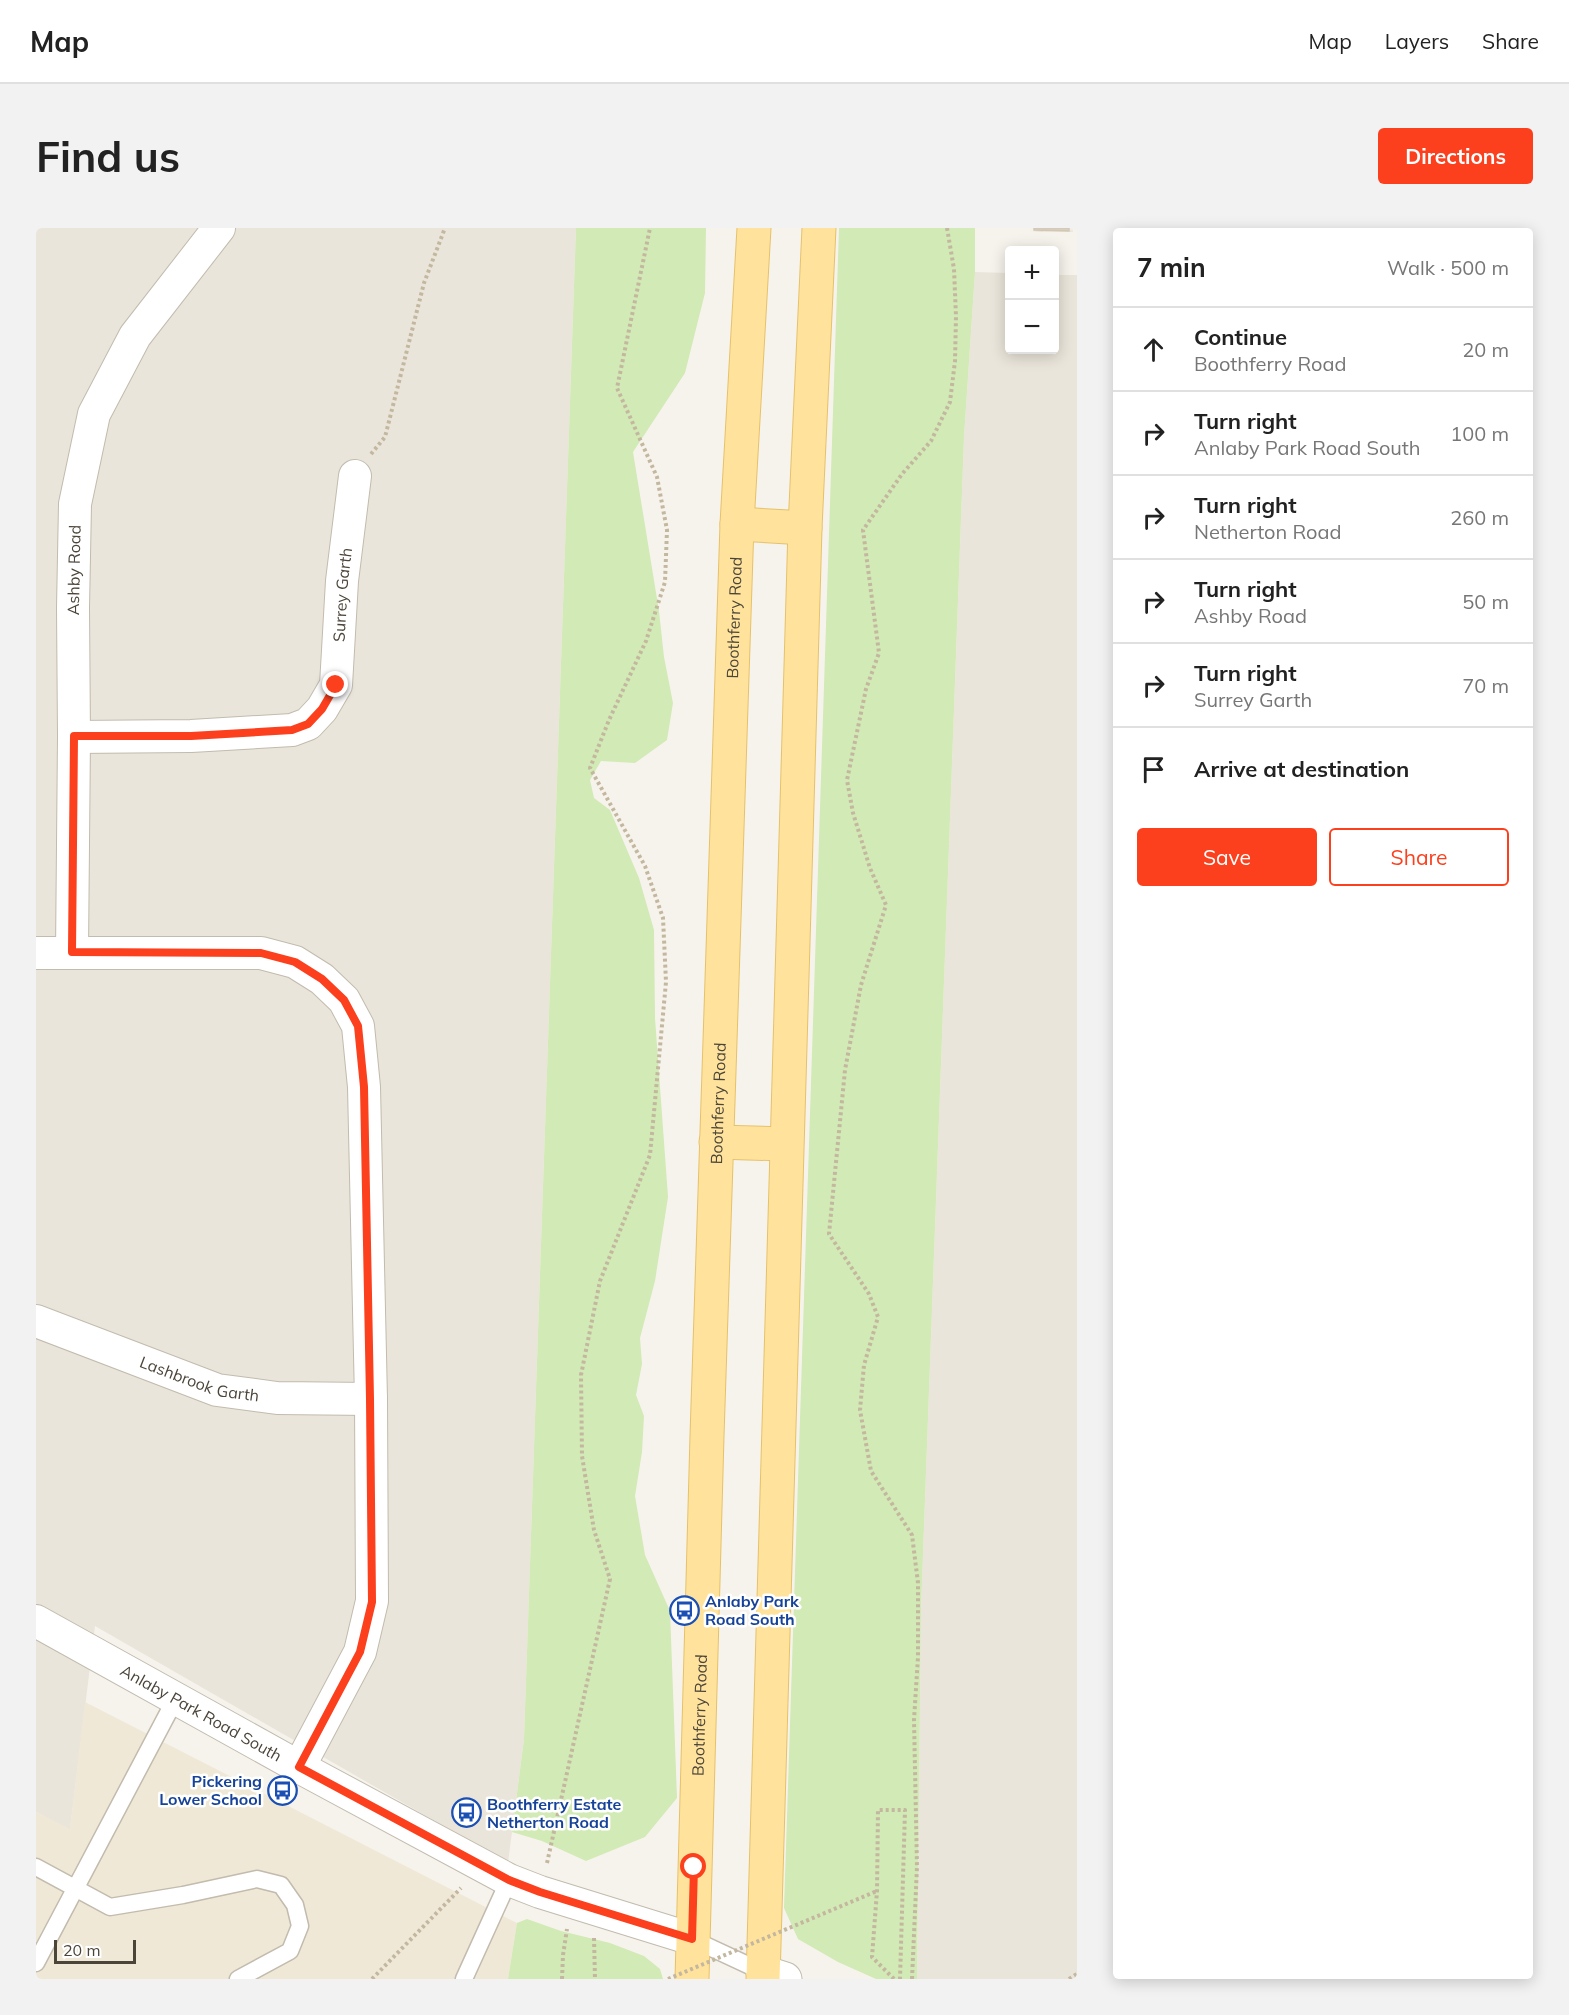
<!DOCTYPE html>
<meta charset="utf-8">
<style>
body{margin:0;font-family:Mulish,sans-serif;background:#f2f2f2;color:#222}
.controls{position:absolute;right:18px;top:18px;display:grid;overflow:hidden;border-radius:6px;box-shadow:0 3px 15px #0003}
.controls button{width:54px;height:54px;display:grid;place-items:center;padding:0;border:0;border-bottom:2px solid #e0e0e0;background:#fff;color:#222;font:30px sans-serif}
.scale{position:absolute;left:18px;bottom:15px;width:82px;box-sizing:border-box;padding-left:6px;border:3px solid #4b4439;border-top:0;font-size:16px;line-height:21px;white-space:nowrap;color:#4b4439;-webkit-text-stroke:4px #fff;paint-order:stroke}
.stop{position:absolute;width:18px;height:18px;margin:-14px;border:4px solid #fc3f1d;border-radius:50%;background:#fff}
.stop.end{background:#fc3f1d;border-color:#fff;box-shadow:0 2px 6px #0008}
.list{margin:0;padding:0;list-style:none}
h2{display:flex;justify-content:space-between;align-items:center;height:78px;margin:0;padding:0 24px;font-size:26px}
h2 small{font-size:20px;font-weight:400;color:#767676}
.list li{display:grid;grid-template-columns:39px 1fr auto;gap:18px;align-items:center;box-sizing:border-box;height:84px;padding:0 24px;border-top:2px solid #e0e0e0}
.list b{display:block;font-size:22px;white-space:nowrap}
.list p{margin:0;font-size:20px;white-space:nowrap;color:#767676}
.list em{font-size:20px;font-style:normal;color:#767676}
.actions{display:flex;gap:12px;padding:18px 24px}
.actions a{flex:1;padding:14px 0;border:2px solid #fc3f1d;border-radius:6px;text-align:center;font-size:21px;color:#fc3f1d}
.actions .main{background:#fc3f1d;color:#fff}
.icon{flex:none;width:33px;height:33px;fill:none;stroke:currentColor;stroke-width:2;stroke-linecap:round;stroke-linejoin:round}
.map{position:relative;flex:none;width:1041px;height:1751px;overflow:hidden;border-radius:6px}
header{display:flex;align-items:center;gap:36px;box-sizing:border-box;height:84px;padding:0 30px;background:#fff;border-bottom:2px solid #e0e0e0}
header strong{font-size:28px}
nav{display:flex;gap:33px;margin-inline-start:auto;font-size:21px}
.intro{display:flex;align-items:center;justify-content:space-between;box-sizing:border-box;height:144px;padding:0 36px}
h1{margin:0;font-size:42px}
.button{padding:15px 27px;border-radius:6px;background:#fc3f1d;color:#fff;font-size:21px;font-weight:700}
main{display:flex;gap:36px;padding:0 36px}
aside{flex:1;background:#fff;border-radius:6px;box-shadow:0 3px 15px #0003}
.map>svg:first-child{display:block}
.residential{fill:#eae5da}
.education{fill:#efe8d6}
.green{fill:#d2eab5}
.building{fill:#d8cfc1;stroke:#d3c7b4;stroke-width:1.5;filter:url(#shadow)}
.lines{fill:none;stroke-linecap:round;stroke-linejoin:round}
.service-casing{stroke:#c2bbae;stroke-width:19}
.minor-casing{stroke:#c2bbae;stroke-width:34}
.tertiary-casing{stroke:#c2bbae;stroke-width:35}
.primary-casing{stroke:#e6c16a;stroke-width:35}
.path{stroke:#c4b79f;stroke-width:4;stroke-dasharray:3 3;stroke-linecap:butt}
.service{stroke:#fff;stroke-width:16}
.minor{stroke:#fff;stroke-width:32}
.tertiary{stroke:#fff;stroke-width:33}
.primary{stroke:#ffe39c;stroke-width:33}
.path-bridge{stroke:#c4b79f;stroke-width:4;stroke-dasharray:3 3;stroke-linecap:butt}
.route{stroke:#fc3f1d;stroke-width:8}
.labels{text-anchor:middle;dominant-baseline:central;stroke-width:5;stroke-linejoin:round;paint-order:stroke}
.street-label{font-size:16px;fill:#4b4439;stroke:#fff}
.transit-label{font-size:16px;font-weight:bold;fill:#164399;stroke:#fff;text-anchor:start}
</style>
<header>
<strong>Map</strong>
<nav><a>Map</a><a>Layers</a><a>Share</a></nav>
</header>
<div class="intro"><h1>Find us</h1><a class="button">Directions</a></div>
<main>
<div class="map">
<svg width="1041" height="1751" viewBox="0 0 1041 1751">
<defs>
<filter id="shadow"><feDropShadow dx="3.5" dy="6" stdDeviation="3" flood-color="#0004"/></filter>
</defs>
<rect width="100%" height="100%" fill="#f6f3ec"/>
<g class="residential">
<path d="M0,0H540L488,1511L472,1635L59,1398L34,1602L0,1584Z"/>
<path d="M939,44L973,45L974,122H1018L1019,47H1041V1751H881L885,1381L928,209Z"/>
</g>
<path class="education" d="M49,1474L481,1695L472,1751H0V1584L34,1601Z"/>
<g class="green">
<path d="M540,0H670L669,65L649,145L597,224L623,383L628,429L637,475L631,512L599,535L565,533L554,552L558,570L574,582L603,650L618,702L619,790L632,969L619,1053L604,1110L606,1136L600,1167L608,1188L606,1224L599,1268L609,1327L634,1383L641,1570L609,1609L550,1633L506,1613L476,1604L488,1511Z"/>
<path d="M803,0H939V44L928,209L885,1381L881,1751H840L802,1734L762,1711L748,1680Z"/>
<path d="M491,1691L525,1703L574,1715L608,1728L624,1741L627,1751H472L481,1695Z"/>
</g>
<path class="building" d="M998,0H1033V3L998,2Z"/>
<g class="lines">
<defs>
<g id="service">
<path d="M0,1639L74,1679L147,1667L221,1651L245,1657L259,1677L264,1698L254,1723L202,1751"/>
<path d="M656,1711L727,1744"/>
<path d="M0,1735L140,1470"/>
<path d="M428,1751L473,1652"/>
</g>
<g id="minor">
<path id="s1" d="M38,509L155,508L256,502L272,496L286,481L300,457L306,353L319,248"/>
<path id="s2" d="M36,724L38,509L37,380L39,276L58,186L99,108L183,0"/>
<path d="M0,725H225L259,734L286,751L308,772L322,798L328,859L335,1171L336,1373L324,1424L263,1539"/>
<path id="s3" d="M0,1093L181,1162L241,1170L335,1171"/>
<path id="s4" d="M0,1393L263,1539L473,1652L504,1664L656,1711"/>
</g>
<path id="tertiary" d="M727,1744L749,1751"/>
<g id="primary">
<path d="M701,296L769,300"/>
<path d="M680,914L750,916"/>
<path id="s5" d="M656,1751L671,1208L701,296L718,0"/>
<path d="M727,1751L769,300L783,0"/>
</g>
</defs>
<use href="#service" class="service-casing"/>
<use href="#minor" class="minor-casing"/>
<use href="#tertiary" class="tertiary-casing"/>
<use href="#primary" class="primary-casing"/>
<g class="path">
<path d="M335,226L349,209L388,55L409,0"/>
<path d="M511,1635L574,1351L558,1302L546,1228L545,1147L564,1053L614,927L630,754L627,690L609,638L554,540L573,492L610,413L629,354L631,302L621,249L581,160L614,0"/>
<path d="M558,1710L559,1751"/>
<path d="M336,1751L425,1660"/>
<path d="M526,1751L527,1727L531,1701"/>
<path d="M858,1751L836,1729L841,1663L842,1582H869L864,1751"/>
<path d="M876,1751L881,1639L878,1492L882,1429V1355L876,1307L835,1243L824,1182L828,1137L842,1089L833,1066L793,1006L809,842L825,757L850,677L834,640L817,585L811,552L830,461L843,425L827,302L866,246L895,213L914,174L919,133L920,89L918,41L911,0"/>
<path d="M1033,1751L1041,1746"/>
</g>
<use href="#service" class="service"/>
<use href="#minor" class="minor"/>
<use href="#tertiary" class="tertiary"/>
<use href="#primary" class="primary"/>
<path class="path-bridge" d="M632,1751L841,1663"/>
</g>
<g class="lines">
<path class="route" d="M300,457L286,481L272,496L256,502L155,508H38L36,724L225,725L259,734L286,751L308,772L322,798L328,859L334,1171L336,1374L324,1424L263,1539L473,1652L504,1664L656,1711L658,1639"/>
</g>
<defs>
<symbol id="bus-ring" viewBox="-11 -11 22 22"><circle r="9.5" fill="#fff" stroke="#1a4fb4" stroke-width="1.5"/><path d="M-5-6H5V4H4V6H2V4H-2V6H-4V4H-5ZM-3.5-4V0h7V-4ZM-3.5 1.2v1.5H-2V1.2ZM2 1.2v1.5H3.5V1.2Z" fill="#1a4fb4"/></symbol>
</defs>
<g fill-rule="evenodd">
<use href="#bus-ring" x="632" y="1366" width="33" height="33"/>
<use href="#bus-ring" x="230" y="1546" width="33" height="33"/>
<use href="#bus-ring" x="414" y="1568" width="33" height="33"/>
</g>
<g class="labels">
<g class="street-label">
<text stroke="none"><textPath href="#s2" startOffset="382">Ashby Road</textPath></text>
<text stroke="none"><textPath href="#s1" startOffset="374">Surrey Garth</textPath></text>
<text stroke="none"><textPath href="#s5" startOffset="1362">Boothferry Road</textPath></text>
<text stroke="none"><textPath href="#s5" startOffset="876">Boothferry Road</textPath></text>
<text stroke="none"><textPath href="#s3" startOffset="174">Lashbrook Garth</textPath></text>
<text stroke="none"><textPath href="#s4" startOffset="189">Anlaby Park Road South</textPath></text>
<text stroke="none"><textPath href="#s5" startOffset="264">Boothferry Road</textPath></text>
</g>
<g class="transit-label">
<text x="669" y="1373">Anlaby Park<tspan x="669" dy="18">Road South</tspan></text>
<text x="226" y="1553" text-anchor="end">Pickering<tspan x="226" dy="18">Lower School</tspan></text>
<text x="451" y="1576">Boothferry Estate<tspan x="451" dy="18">Netherton Road</tspan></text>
</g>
</g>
</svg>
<div class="controls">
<button>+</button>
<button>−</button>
</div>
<div class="scale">20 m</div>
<div class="stop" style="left:658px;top:1639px"></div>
<div class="stop end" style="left:300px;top:457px"></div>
</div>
<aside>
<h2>7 min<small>Walk · 500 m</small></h2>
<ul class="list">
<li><svg class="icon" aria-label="ahead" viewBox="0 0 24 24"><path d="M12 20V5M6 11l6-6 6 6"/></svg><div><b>Continue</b><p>Boothferry Road</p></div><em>20 m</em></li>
<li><svg class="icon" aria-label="right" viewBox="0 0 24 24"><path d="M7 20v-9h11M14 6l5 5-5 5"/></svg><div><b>Turn right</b><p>Anlaby Park Road South</p></div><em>100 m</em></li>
<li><svg class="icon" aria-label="right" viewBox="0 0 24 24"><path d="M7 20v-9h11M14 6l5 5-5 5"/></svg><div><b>Turn right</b><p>Netherton Road</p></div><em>260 m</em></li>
<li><svg class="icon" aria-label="right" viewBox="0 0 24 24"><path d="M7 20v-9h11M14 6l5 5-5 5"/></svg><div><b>Turn right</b><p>Ashby Road</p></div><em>50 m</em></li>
<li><svg class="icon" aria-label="right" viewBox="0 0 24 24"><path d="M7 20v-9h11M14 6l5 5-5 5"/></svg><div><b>Turn right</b><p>Surrey Garth</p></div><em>70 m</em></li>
<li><svg class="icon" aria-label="arrive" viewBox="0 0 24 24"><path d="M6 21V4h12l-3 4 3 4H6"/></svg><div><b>Arrive at destination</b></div></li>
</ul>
<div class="actions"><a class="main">Save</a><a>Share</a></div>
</aside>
</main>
